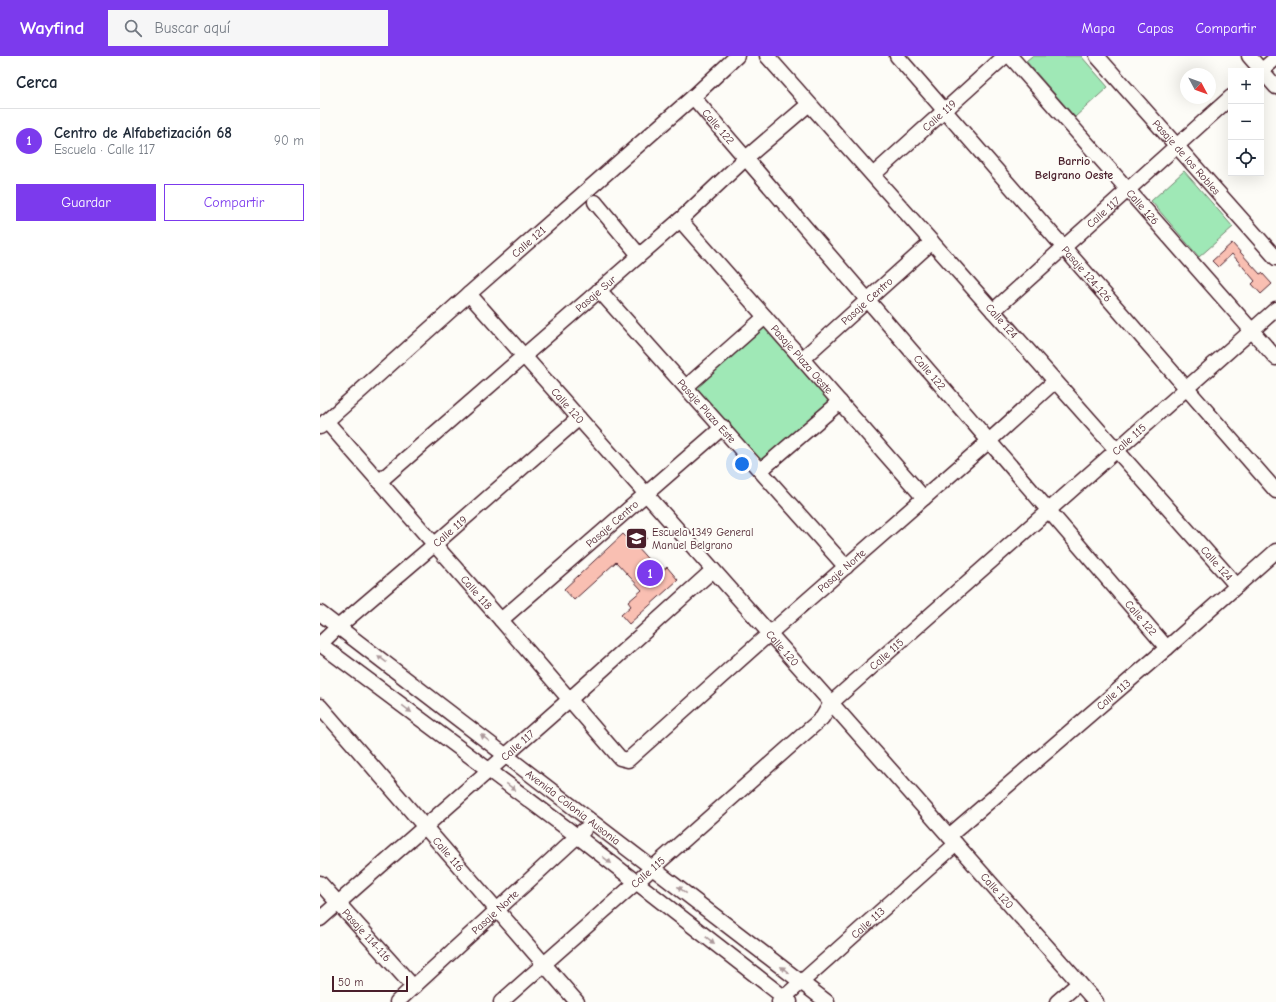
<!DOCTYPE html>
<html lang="es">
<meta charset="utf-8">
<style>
body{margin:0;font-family:"Comic Neue",sans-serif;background:#f6f6f7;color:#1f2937}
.controls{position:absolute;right:12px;top:12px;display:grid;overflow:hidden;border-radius:0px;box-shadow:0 4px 16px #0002}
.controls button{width:36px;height:36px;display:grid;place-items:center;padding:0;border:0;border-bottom:1px solid #e0e1e3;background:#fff;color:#1f2937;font:20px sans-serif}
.compass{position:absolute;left:860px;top:12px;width:36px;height:36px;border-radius:50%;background:#fff;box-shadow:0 4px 16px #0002;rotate:131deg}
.scale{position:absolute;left:12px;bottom:10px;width:76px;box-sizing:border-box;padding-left:4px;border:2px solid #4a1f2b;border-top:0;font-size:11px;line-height:14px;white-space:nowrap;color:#4a1f2b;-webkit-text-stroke:3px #fdfcf7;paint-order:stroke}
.you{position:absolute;left:422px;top:408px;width:14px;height:14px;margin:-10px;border:3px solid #fff;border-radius:50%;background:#1a73e8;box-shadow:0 0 0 6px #1a73e833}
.badge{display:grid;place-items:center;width:26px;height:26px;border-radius:50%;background:#7c3aed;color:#fff;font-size:13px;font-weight:700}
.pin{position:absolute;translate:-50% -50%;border:2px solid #fff;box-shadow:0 1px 4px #0006}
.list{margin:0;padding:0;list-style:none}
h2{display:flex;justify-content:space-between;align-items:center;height:52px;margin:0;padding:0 16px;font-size:17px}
h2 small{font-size:13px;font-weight:400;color:#747a83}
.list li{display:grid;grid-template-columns:26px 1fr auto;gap:12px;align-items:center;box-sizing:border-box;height:64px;padding:0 16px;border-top:1px solid #e0e1e3}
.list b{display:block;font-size:15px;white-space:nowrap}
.list p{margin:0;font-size:13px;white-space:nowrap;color:#747a83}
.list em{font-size:13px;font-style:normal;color:#747a83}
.actions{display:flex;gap:8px;padding:12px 16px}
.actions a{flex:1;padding:9px 0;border:1px solid #7c3aed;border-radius:0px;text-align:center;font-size:14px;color:#7c3aed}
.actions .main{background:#7c3aed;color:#fff}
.icon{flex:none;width:22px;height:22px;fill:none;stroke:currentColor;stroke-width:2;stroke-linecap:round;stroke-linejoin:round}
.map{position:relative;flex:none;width:956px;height:946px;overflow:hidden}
header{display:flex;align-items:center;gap:24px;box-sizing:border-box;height:56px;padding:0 20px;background:#7c3aed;color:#fff}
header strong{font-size:19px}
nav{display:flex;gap:22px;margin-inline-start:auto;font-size:14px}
.search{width:280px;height:36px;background:#f6f6f7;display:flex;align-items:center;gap:10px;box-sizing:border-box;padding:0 14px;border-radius:0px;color:#747a83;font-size:15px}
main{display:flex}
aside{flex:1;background:#fff}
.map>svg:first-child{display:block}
.green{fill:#9fe8b6;stroke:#748470}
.building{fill:#f9bfb2;stroke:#4a1f2b}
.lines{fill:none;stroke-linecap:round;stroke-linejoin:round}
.minor-casing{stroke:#4a1f2b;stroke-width:17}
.minor{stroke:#fdfcf7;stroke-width:14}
.oneway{fill:#ac999b}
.labels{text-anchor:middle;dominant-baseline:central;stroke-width:4;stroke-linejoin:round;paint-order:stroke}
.street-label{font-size:11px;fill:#4a1f2b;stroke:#fdfcf7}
.poi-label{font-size:11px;fill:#4a1f2b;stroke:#fdfcf7;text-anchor:start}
.neighbourhood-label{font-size:12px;font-weight:bold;fill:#4a1f2b;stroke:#fdfcf7}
</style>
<header>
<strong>Wayfind</strong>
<div class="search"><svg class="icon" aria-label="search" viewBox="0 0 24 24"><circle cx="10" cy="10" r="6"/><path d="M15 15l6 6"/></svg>Buscar aquí</div>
<nav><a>Mapa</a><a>Capas</a><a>Compartir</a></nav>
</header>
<main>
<aside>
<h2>Cerca<small></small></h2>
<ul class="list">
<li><span class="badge">1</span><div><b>Centro de Alfabetización 68</b><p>Escuela · Calle 117</p></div><em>90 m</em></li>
</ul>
<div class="actions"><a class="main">Guardar</a><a>Compartir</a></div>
</aside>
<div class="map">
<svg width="956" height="946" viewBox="0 0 956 946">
<rect width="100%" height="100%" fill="#fdfcf7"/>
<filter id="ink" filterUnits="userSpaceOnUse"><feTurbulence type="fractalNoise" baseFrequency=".025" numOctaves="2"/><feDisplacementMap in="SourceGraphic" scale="8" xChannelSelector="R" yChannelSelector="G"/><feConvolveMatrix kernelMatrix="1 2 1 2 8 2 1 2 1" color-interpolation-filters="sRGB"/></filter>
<g filter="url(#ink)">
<g class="green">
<path d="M712,0H761L788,31L755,61L706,5Z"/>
<path d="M864,115L913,171L879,201L831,145Z"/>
<path d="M445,269L511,344L440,406L375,330Z"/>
</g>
<g class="building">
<path d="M912,187L940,218L942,217L952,228L941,238L932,228L935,225L912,198L898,211L892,205Z"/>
<path d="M319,473L327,482L317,491L340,517L347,511L358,524L309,568L301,559L311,550L308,546L322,534L296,506L254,544L244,533L303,478L308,483Z"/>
</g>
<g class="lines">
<defs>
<g id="minor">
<path id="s1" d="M447,0L917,530"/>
<path id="s2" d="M577,0L956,435"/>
<path id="s3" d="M690,0L956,302"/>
<path id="s4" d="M777,0L956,202"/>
<path d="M929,0L956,31"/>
<path d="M941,15L956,2"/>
<path id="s5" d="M373,41L847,592"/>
<path id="s6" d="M553,119L685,0"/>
<path d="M275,146L319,199"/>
<path id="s7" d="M360,164L604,442"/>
<path id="s8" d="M279,234L526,511"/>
<path id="s9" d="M149,238L776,946"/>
<path id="s10" d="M673,255L911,41"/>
<path id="s11" d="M482,303L612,186"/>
<path d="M366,331L445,261"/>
<path id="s12" d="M6,365L181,564L300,702L308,704L450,577L669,385L735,325"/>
<path id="s13" d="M0,371L149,238L373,41L417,0"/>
<path d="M441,414L520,346"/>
<path id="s14" d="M59,426L360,164L426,102L489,48"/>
<path id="s15" d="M0,557L507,946"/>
<path id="s16" d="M181,564L403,371"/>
<path d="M0,588L257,780L470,946"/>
<path id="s17" d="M0,588L18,571L114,489L259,362"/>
<path id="s18" d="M0,650L257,946"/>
<path id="s19" d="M629,780L847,592L956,495"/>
<path id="s20" d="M0,827L89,926L95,930"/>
<path id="s21" d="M0,863L250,643L393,514"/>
<path id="s22" d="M77,946L264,774"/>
<path id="s23" d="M181,946L502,662L511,647L956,253"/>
<path id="s24" d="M459,946L636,788"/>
<path d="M737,946L759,927"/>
</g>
</defs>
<use href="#minor" class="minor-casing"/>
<use href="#minor" class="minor"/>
</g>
<defs><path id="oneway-solid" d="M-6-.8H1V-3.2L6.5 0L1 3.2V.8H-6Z"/></defs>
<g class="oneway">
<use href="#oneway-solid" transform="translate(62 603) rotate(-143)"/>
<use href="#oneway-solid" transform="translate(87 653) rotate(37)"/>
<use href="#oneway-solid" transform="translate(165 682) rotate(-143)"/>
<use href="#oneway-solid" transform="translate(191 731) rotate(37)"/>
<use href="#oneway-solid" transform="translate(287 804) rotate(38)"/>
<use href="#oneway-solid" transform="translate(362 834) rotate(-142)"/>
<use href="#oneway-solid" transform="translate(390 884) rotate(38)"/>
<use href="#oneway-solid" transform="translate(465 914) rotate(-142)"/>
</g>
</g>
<defs>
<symbol id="school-square" viewBox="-11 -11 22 22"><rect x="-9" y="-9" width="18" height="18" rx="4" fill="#4a1f2b" stroke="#fdfcf7"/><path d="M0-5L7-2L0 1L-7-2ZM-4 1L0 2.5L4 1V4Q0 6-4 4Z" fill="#fff"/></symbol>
</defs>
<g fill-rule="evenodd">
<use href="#school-square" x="304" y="470" width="25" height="25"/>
</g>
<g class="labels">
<g class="street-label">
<text stroke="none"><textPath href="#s6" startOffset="89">Calle 119</textPath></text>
<text stroke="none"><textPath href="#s5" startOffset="39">Calle 122</textPath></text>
<text stroke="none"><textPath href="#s4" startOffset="135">Pasaje de los Robles</textPath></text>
<text stroke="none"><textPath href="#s3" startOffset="201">Calle 126</textPath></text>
<text stroke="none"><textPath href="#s10" startOffset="148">Calle 117</textPath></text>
<text stroke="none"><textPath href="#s13" startOffset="279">Calle 121</textPath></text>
<text stroke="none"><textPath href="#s2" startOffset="289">Pasaje 124-126</textPath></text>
<text stroke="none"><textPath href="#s14" startOffset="287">Pasaje Sur</textPath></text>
<text stroke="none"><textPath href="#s11" startOffset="87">Pasaje Centro</textPath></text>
<text stroke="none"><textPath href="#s1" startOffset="354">Calle 124</textPath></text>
<text stroke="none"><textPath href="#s7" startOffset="185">Pasaje Plaza Oeste</textPath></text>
<text stroke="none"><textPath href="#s5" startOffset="363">Calle 122</textPath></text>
<text stroke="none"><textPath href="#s9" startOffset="149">Calle 120</textPath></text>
<text stroke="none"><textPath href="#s8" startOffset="162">Pasaje Plaza Este</textPath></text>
<text stroke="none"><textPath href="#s23" startOffset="844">Calle 115</textPath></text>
<text stroke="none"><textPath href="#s16" startOffset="147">Pasaje Centro</textPath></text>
<text stroke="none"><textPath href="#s17" startOffset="172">Calle 119</textPath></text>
<text stroke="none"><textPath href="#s1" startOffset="678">Calle 124</textPath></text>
<text stroke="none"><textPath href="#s12" startOffset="741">Pasaje Norte</textPath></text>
<text stroke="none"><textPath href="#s12" startOffset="228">Calle 118</textPath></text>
<text stroke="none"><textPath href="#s5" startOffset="687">Calle 122</textPath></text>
<text stroke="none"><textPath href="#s9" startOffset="473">Calle 120</textPath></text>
<text stroke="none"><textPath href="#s23" startOffset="520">Calle 115</textPath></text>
<text stroke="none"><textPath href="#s19" startOffset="217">Calle 113</textPath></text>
<text stroke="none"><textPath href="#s21" startOffset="263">Calle 117</textPath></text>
<text stroke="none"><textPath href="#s15" startOffset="319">Avenida Colonia Ausonia</textPath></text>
<text stroke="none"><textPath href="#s18" startOffset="196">Calle 116</textPath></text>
<text stroke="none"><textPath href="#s23" startOffset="196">Calle 115</textPath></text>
<text stroke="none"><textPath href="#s9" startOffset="797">Calle 120</textPath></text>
<text stroke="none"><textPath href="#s22" startOffset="133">Pasaje Norte</textPath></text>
<text stroke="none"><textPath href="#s24" startOffset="119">Calle 113</textPath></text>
<text stroke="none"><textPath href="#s20" startOffset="70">Pasaje 114-116</textPath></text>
</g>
<g class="poi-label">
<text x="332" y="476">Escuela 1349 General<tspan x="332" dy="13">Manuel Belgrano</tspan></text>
</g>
<g class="neighbourhood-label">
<text x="754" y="105">Barrio<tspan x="754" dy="14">Belgrano Oeste</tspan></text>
</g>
</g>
</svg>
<div class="controls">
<button>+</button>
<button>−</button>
<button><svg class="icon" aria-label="locate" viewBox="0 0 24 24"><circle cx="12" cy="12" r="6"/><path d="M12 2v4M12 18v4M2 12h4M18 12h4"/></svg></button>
</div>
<svg class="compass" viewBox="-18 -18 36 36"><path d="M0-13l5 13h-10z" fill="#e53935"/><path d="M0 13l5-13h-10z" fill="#747a83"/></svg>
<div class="scale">50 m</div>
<div class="you"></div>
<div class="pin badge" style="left:330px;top:517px">1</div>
</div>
</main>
